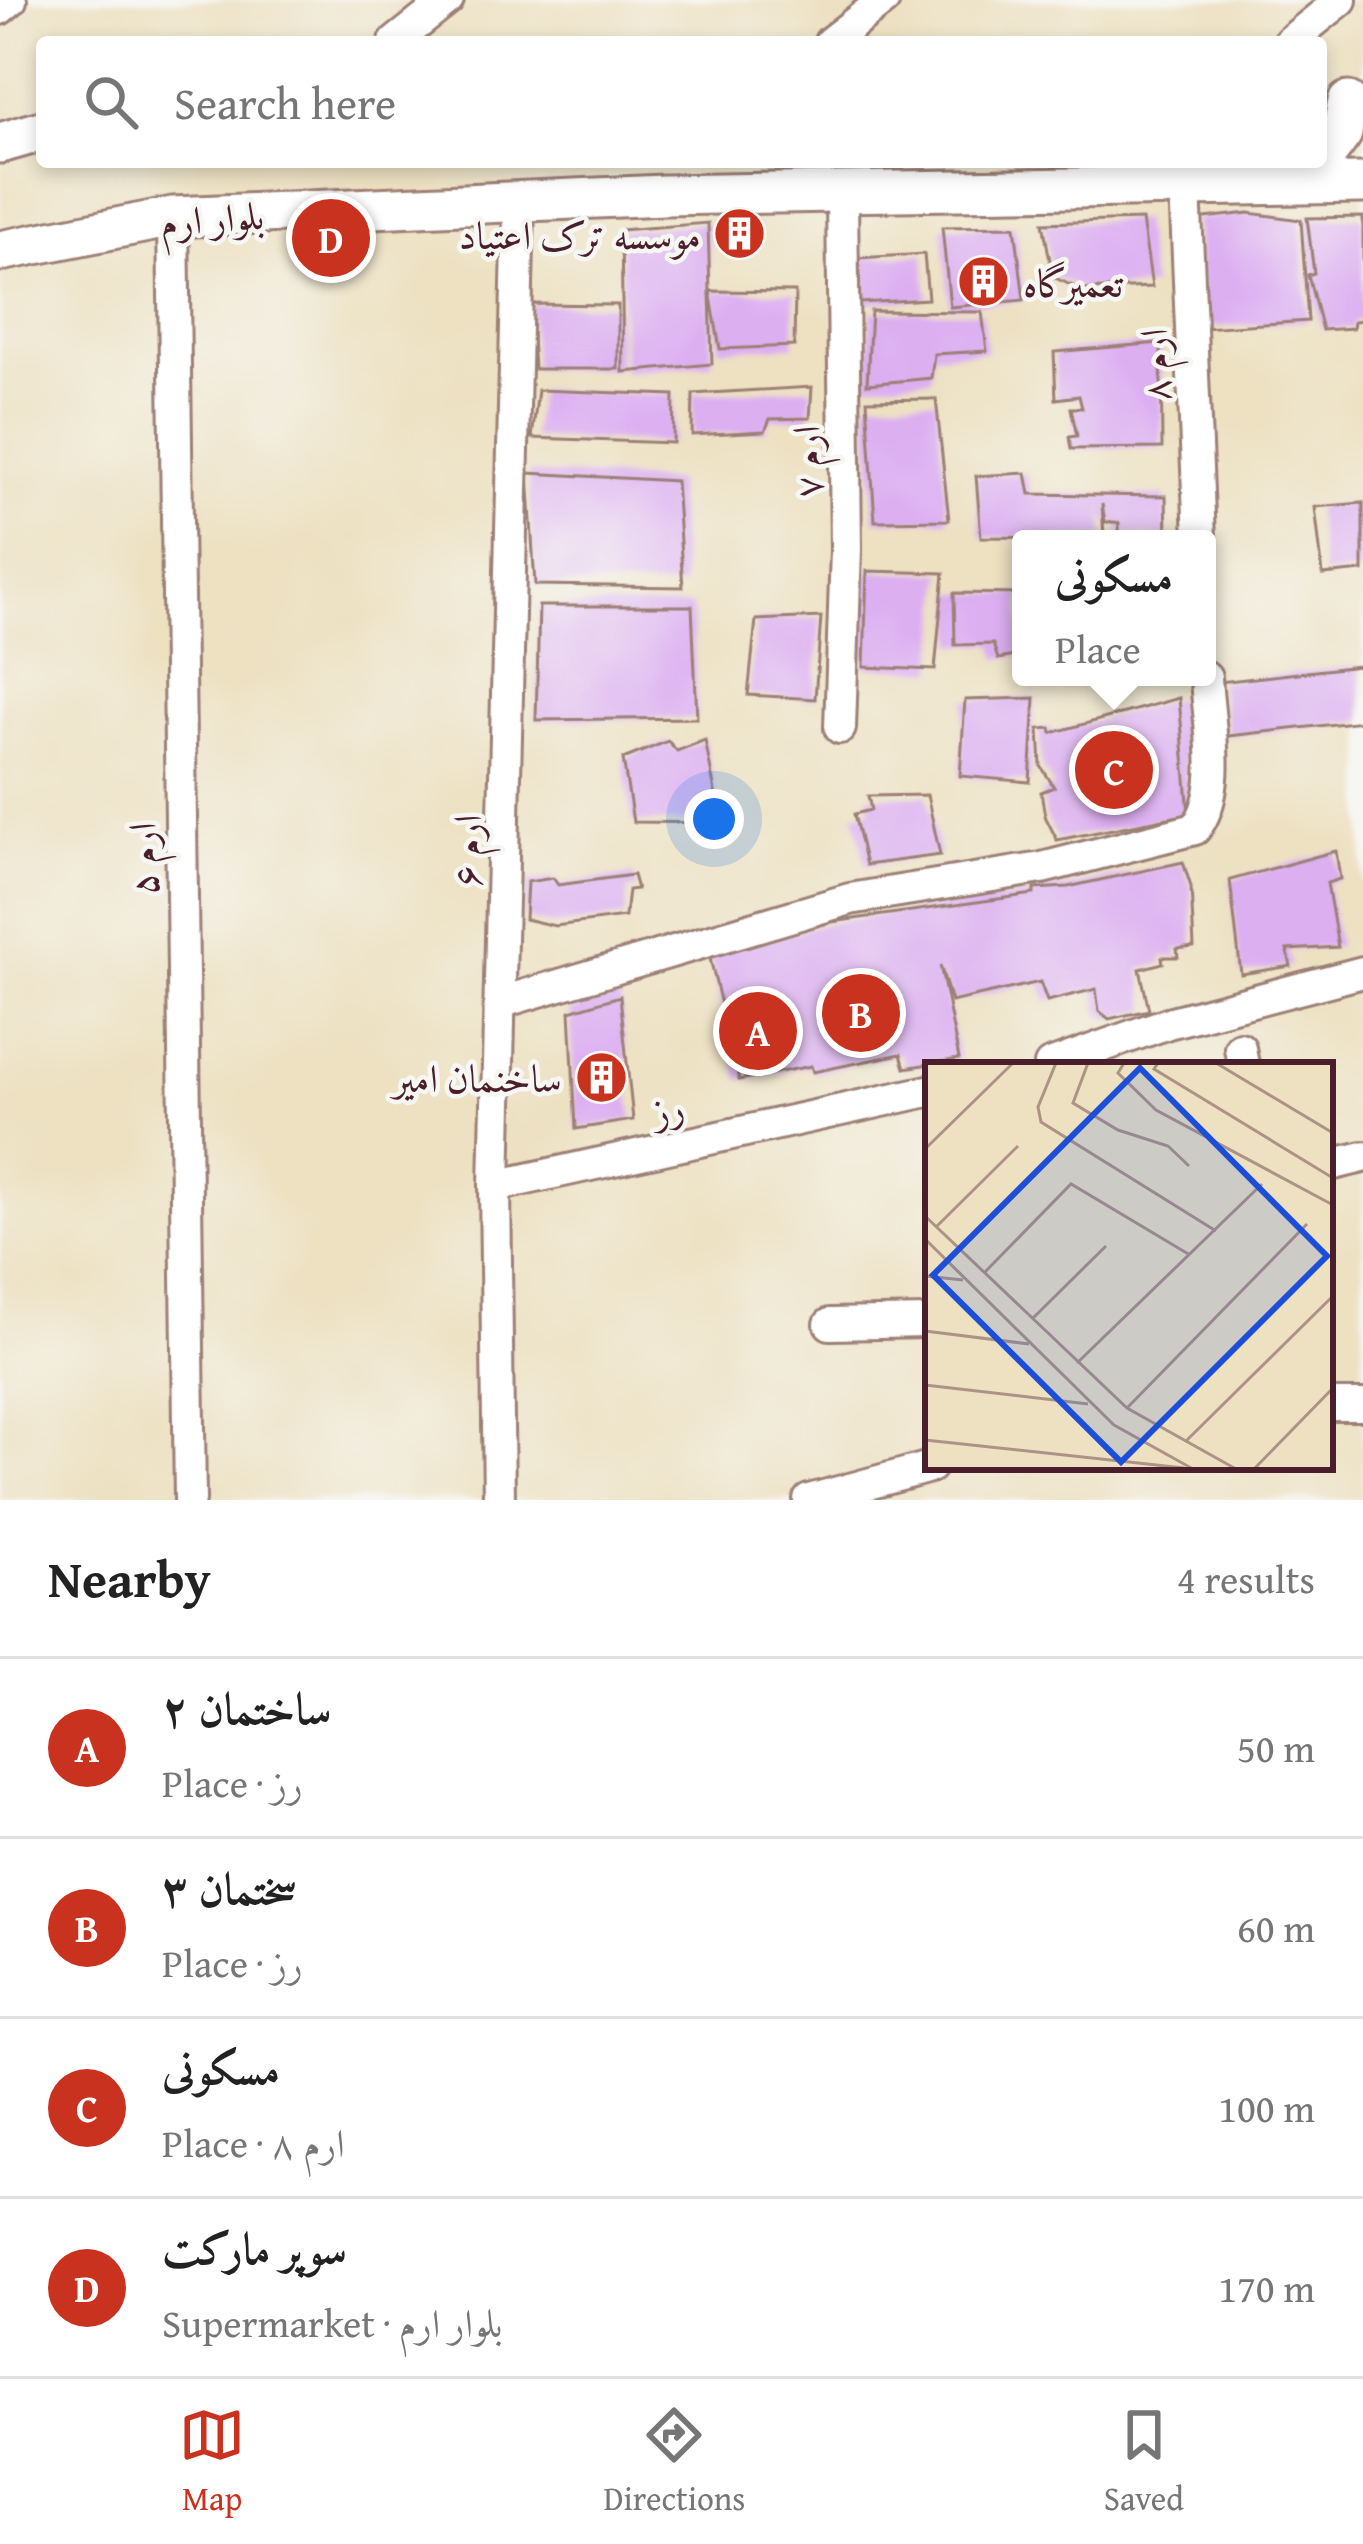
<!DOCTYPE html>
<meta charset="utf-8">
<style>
body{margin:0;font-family:"Gentium Book Plus",Amiri,serif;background:#f6f6f6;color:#222}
.you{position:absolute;left:714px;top:819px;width:42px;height:42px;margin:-30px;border:9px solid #fff;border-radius:50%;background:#1a73e8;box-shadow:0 0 0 18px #1a73e833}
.badge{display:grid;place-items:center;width:78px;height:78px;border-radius:50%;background:#c8321e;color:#fff;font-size:39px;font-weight:700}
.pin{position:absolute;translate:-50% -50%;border:6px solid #fff;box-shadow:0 3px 12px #0006}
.popup{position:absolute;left:1012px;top:530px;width:204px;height:156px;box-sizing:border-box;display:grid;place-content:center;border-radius:12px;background:#fff;filter:drop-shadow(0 3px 9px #0005);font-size:39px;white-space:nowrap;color:#767676}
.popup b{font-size:45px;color:#222}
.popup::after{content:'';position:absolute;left:50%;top:100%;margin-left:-24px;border:24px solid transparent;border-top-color:#fff}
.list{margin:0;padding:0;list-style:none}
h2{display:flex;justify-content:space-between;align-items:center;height:156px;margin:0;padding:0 48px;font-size:51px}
h2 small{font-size:39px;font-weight:400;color:#767676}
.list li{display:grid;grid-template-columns:78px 1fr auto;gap:36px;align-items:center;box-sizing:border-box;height:180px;padding:0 48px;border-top:3px solid #e0e0e0}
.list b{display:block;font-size:45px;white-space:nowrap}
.list p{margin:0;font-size:39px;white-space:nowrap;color:#767676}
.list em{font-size:39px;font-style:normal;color:#767676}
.icon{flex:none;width:66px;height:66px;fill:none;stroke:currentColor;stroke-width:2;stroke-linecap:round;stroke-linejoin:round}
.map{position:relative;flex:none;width:1363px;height:1500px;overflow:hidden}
.search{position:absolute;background:#fff;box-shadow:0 6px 18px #0003;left:36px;right:36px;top:36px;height:132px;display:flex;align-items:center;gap:30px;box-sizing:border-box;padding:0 42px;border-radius:12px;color:#767676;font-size:45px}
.sheet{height:876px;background:#fff}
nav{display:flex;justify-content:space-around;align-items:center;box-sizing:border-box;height:168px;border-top:3px solid #e0e0e0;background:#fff;font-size:33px;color:#767676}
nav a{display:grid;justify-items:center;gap:6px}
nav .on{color:#c8321e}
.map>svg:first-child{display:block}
.building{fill:#dcaff1}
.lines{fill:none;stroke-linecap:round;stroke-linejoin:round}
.minor-casing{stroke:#9c8076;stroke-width:36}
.major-casing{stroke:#9c8076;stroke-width:45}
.minor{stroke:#fff;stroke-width:30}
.major{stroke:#fff;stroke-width:39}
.labels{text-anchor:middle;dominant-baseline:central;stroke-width:9;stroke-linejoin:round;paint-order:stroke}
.street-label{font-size:39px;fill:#4a1f2b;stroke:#f6f6f2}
.poi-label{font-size:39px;fill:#4a1f2b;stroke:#f6f6f2;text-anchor:end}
.inset-road{fill:none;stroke:#ac9386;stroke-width:3}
.view{fill:#1d4ed8;fill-opacity:0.15;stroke:#1d4ed8;stroke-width:6}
.inset-edge{fill:none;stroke:#4a1f2b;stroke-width:6}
</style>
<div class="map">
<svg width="1363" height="1500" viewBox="0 0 1363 1500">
<rect width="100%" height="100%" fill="#f6f6f2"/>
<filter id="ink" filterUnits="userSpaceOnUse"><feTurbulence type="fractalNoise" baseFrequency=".00833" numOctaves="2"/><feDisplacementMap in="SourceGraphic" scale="24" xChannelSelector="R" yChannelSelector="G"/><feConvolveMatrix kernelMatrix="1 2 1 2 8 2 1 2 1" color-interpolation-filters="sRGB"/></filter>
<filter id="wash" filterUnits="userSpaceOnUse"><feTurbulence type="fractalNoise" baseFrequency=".004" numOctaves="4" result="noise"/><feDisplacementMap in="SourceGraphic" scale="48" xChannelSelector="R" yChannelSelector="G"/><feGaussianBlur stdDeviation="2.7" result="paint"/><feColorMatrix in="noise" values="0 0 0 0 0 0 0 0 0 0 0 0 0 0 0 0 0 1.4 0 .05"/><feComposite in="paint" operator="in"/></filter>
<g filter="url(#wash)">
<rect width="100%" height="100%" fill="#ede1c2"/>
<g id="blocks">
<g class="building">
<path d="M1249,213L1301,220L1308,321L1203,328L1195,219Z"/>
<path d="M1363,217V320L1354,321L1353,328L1322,330L1308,275L1314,273L1307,218Z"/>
<path d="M725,220L757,222L756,247L724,246Z"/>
<path d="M1142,220L1152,287L1082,290L1053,277L1043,223Z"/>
<path d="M708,223L712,364L623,372L621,230Z"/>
<path d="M320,224L339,226L341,251L325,253Z"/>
<path d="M1015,226L1024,300L950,307L942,227Z"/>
<path d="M924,254L928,299L860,303L858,258Z"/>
<path d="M710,291L795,292L794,346L720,349Z"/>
<path d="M530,304L618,305V369H534Z"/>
<path d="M871,311L982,312L987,351L934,354L931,378L867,384Z"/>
<path d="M1161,343L1162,448L1071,449L1069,437L1077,436L1071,408H1082L1079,396L1056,399L1054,352Z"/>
<path d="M812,387L810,418L770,419L765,431L692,435L693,394Z"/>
<path d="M538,390L674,395L673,443L532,438Z"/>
<path d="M936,399L949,520L875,521L867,400Z"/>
<path d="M528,473L676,481L683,587L535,585Z"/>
<path d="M1026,473L1030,494L1166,496L1167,537L1119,534V523L1105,522L1102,504L1104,538L981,537L976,476Z"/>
<path d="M1363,503V571L1323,575L1315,507Z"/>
<path d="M867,571L944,573L935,670L864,667Z"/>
<path d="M954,593L1021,594V655L998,659L993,644L955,645Z"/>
<path d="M539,606H692L697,718L536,720Z"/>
<path d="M821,617L815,699L748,695L756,620Z"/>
<path d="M1359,666L1363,721L1228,736L1219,682Z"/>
<path d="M1035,698L1030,782L960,776L965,700Z"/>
<path d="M1179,698L1189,814L1057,840L1045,816L1041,792L1054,787L1041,766L1039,729L1051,728L1052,733Z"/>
<path d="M705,740L721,823L633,822L623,759L668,741L677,751Z"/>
<path d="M927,795L940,855L866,865L854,814L871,810L868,796Z"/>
<path d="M1336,851L1340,879L1327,883L1338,947L1287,950L1291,966L1241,974L1230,880Z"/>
<path d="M1183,862L1191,887L1194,947L1177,949L1178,957H1162L1163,963L1140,969L1149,1010L1109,1019L1099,1011L1096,989L1047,1001L1040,982L951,1002L940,965L959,1059L905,1068L901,1054L813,1072L811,1066L739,1080L709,954L832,922L1034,894V889L1068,887Z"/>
<path d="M633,875L637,889L628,890L625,917L555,926L525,919L527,882L553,878L558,885Z"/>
<path d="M620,996L633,1120L576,1129L570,1011Z"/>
</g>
</g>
</g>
<g filter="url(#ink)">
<use href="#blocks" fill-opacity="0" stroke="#9c8076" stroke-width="3"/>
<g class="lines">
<defs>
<g id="minor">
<path d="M0,9L11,0"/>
<path d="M395,42L448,0"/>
<path d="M830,42L884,0"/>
<path d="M1289,42L1341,0"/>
<path d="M1185,187L1200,539"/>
<path d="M173,217L190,1500"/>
<path d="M840,728L846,549L842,196"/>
<path d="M502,1002L850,899L1042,868L1195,829C1225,791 1208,723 1206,677"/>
<path d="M1240,1048L1243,1065"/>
<path d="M1050,1065L1168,1023L1363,972"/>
<path d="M1330,1165L1363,1157"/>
<path d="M495,1186L928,1091"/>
<path d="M830,1324L928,1322"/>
<path d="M1330,1405H1363"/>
<path d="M499,1500L495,1186L519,203"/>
<path d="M809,1500L930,1467"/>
</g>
<g id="major">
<path d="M0,143L42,131"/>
<path d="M1321,161L1342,133L1348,102"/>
<path d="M0,251L173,217L664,195L1363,183"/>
</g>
</defs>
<use href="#minor" class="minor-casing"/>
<use href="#major" class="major-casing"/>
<use href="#minor" class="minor"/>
<use href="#major" class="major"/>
</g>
</g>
<defs>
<symbol id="building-disc" viewBox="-11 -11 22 22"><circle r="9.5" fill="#c8321e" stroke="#f6f6f2"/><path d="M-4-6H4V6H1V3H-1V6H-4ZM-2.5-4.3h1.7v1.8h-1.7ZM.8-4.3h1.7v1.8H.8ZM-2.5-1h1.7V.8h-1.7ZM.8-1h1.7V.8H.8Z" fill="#fff"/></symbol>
</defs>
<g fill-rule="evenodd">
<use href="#building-disc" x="710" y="204" width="59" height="59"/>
<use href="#building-disc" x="954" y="252" width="59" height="59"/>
<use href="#building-disc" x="572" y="1048" width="59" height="59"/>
</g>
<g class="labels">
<g class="street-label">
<text transform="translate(212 218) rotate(-4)">بلوار ارم</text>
<text transform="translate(1154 365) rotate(-92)">ارم ۸</text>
<text transform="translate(806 462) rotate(-91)">ارم ۷</text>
<text transform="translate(466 851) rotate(-89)">ارم ۶</text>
<text transform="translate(142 859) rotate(-91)">ارم ۵</text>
<text transform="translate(668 1108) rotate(-12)">رز</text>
</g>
<g class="poi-label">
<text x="701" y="234">موسسه ترک اعتیاد</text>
<text x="1023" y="282" text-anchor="start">تعمیرگاه</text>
<text x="562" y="1077">ساخنمان امیر</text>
</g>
</g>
<g transform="translate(925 1062)">
<rect width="408" height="408" fill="#ede1c2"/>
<path class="inset-road" d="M131,1L113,45L116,60L291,169M163,1L148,41L193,68L243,84L264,104M199,1L193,11L231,48L408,143M233,1L229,7L408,116M291,1L408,71M0,87L88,1M0,154L202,346L311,407M11,165L93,84M0,177L189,363L268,407M59,211L146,122L265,193M0,214L38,218M107,257L181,184M0,269L104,282M152,301L337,122M0,323L163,342M202,346L382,162M0,378L259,406M262,378L408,234M329,407L408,326"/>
<path class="view" d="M215,6L402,194L196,400L8,213Z"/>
<rect width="408" height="408" class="inset-edge"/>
</g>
</svg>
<div class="you"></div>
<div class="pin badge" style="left:758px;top:1031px">A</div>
<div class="pin badge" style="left:861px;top:1013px">B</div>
<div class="pin badge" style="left:1114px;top:770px">C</div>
<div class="popup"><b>مسکونی</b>Place</div>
<div class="pin badge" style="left:331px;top:238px">D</div>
<div class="search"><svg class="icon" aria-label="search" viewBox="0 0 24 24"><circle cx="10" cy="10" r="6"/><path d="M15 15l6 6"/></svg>Search here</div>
</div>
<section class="sheet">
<h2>Nearby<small>4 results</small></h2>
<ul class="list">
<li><span class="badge">A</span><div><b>ساختمان ۲</b><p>Place · رز</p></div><em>50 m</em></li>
<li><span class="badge">B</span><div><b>سختمان ۳</b><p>Place · رز</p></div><em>60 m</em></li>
<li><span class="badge">C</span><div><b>مسکونی</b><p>Place · ارم ۸</p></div><em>100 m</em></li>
<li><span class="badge">D</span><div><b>سوپر مارکت</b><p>Supermarket · بلوار ارم</p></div><em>170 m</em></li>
</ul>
</section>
<nav>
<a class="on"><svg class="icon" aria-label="map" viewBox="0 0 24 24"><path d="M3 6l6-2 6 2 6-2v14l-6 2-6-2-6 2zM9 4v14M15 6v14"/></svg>Map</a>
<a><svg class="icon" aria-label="directions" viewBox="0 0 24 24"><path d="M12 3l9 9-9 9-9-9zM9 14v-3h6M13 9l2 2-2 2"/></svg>Directions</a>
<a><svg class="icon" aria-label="saved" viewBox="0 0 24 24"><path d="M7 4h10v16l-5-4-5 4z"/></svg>Saved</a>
</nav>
